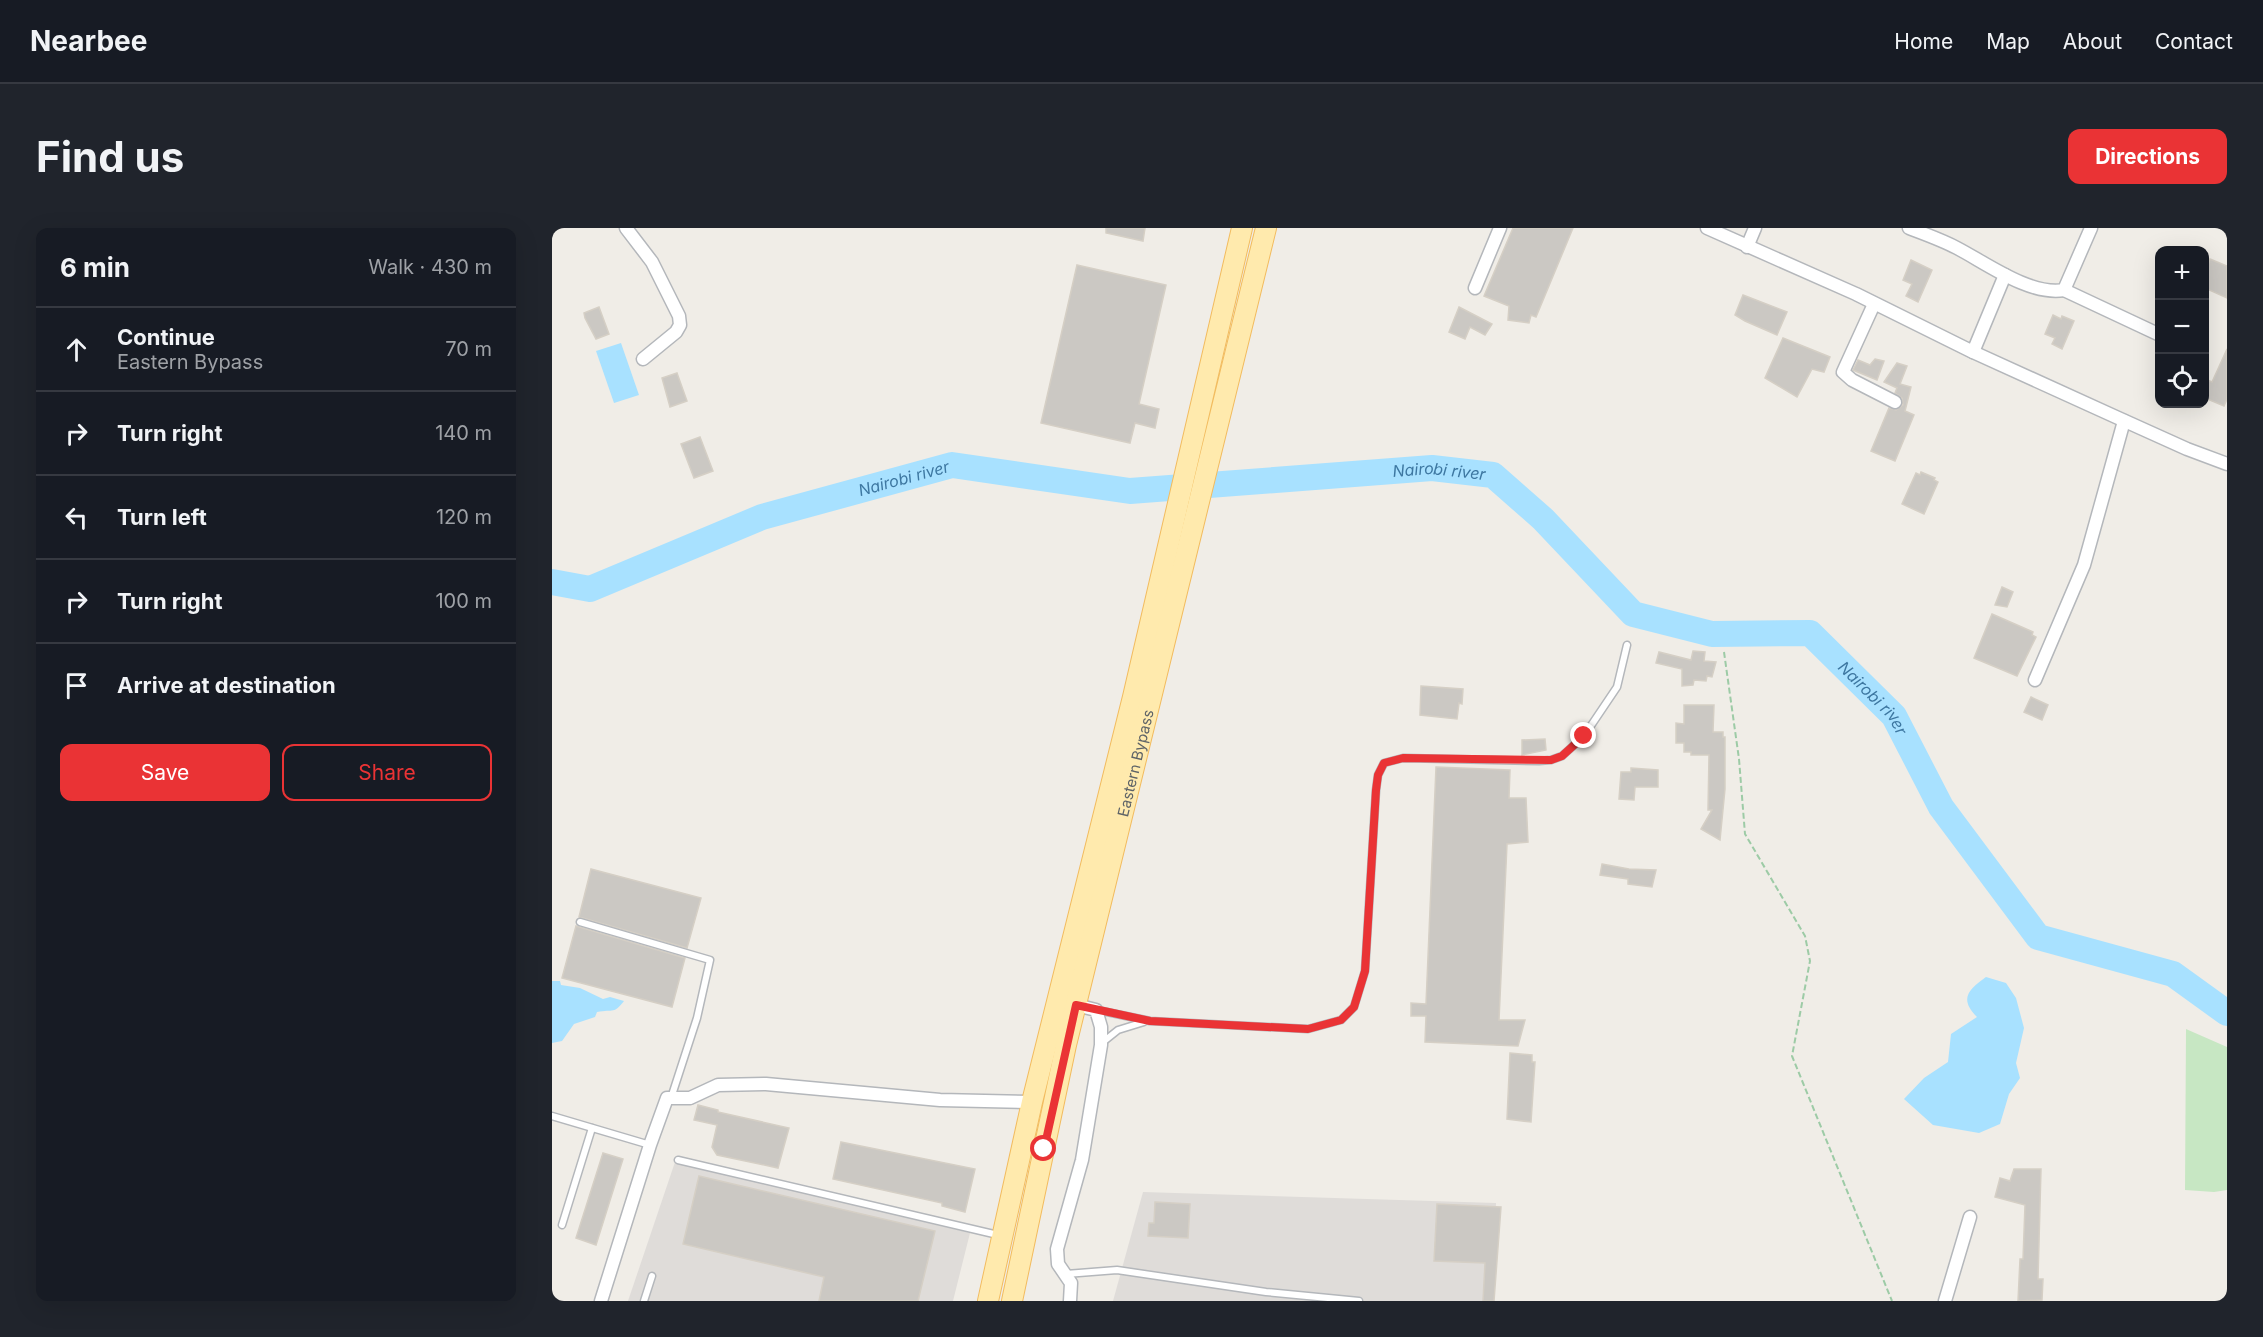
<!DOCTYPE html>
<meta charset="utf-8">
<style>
body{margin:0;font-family:Inter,sans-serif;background:#20242c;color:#f1f3f6}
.controls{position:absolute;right:18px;top:18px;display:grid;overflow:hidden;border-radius:12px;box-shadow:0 6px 24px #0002}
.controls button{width:54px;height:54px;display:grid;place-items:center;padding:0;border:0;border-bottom:2px solid #363941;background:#171b24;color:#f1f3f6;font:30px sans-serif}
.stop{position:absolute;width:18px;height:18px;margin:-14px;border:4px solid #ea3335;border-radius:50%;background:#fff}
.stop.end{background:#ea3335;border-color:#fff;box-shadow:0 2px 6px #0008}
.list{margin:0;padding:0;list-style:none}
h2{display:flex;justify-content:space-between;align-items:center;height:78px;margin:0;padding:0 24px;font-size:26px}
h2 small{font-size:20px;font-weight:400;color:#9ea1a6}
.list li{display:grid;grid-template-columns:39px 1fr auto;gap:18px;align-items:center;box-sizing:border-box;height:84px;padding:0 24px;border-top:2px solid #363941}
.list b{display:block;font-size:22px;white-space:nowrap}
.list p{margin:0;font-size:20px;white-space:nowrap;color:#9ea1a6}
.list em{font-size:20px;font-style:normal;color:#9ea1a6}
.actions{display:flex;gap:12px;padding:18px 24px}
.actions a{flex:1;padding:14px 0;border:2px solid #ea3335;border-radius:12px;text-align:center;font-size:21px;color:#ea3335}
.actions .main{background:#ea3335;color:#fff}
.icon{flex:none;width:33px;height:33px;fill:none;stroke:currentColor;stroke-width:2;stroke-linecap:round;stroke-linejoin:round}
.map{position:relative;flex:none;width:1675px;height:1073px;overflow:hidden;border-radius:12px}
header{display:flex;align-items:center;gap:36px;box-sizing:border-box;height:84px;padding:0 30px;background:#171b24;border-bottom:2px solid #363941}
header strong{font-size:28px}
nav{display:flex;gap:33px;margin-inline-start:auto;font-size:21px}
.intro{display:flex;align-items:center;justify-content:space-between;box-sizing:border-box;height:144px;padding:0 36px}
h1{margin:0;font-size:42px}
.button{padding:15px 27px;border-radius:12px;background:#ea3335;color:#fff;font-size:21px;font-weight:700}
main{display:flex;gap:36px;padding:0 36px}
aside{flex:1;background:#171b24;border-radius:12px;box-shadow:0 6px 24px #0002}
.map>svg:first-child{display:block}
.industrial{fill:#dfdcd9}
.green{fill:#c7e7c3}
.water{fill:#a8e1ff}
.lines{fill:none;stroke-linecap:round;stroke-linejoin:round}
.river{stroke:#a8e1ff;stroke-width:26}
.building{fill:#cbc8c3;stroke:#d5cfc5;stroke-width:1.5}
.service-casing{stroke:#b4b7bb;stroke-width:9}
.minor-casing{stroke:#b4b7bb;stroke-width:15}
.primary-casing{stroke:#f2bb5e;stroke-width:22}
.path{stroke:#9dcba6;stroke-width:2;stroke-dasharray:6 3;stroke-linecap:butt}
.service{stroke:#fff;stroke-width:6}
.minor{stroke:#fff;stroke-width:12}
.primary{stroke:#ffeaad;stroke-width:20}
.route{stroke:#ea3335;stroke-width:8}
.labels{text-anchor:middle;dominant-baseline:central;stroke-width:5;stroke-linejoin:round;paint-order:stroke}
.street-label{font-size:15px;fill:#5e6367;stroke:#fff}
.water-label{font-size:16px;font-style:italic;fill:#3d77a1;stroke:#fff}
</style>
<header>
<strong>Nearbee</strong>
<nav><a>Home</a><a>Map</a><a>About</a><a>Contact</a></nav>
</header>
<div class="intro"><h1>Find us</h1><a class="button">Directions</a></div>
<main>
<aside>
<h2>6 min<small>Walk · 430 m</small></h2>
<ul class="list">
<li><svg class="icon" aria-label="ahead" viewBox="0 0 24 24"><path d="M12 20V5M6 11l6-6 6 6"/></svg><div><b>Continue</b><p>Eastern Bypass</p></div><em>70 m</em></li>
<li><svg class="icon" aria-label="right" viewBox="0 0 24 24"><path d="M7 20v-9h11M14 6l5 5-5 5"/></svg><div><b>Turn right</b></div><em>140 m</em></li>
<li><svg class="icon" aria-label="left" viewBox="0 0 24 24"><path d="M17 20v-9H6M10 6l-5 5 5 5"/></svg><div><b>Turn left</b></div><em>120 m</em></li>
<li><svg class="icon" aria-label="right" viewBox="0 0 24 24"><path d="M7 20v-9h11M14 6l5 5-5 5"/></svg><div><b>Turn right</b></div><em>100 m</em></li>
<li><svg class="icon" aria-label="arrive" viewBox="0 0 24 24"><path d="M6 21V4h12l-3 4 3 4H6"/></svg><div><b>Arrive at destination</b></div></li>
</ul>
<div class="actions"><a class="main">Save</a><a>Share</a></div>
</aside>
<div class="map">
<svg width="1675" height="1073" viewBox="0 0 1675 1073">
<rect width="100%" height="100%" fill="#f0ede7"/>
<g class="industrial">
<path d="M123,934L418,1005L401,1073H76Z"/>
<path d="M591,964L944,975L941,1073H561Z"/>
</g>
<path class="green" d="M1634,801L1675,819V962L1662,964L1633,962Z"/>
<g class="water">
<path d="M69,115L87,167L62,175L44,123Z"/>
<path d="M1434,749L1454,755L1464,770L1472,800L1464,835L1468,850L1457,866L1448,896L1427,905L1381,897L1352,871L1372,850L1396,834L1399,806L1425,789C1407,771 1416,762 1434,749Z"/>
<path d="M0,753H8L9,757L28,760L51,771L58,769L72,773C62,786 62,781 45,784L43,789L22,796L10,813L0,815Z"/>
</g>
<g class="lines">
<path class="river" id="s1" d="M0,354L38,361L210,289L400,237L578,263L880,240L941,247L991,291L1081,386L1160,406L1258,405L1342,488L1389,579L1486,709L1621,746L1675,785"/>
</g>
<g class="building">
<path d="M554,0H593L591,13L554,5Z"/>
<path d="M961,0H1021L984,89L979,87L977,95L956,92L957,78L932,68Z"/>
<path d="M1658,31L1675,38V70L1653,60V45Z"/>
<path d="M1359,32L1380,42L1366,74L1354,68L1360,56L1351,52Z"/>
<path d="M525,37L614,57L587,176L607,181L603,200L583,195L578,215L489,195Z"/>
<path d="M1191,67L1235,84L1225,107L1193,93L1183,87Z"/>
<path d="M47,79L57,106L44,111L33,90L32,85Z"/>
<path d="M907,79L940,96L933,107L918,99L913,111L897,104Z"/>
<path d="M1501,87L1509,91L1510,88L1522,93L1510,121L1500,116L1503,110L1493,106Z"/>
<path d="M1231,110L1278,129L1272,144L1260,141L1245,169L1213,150Z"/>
<path d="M1675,121V171L1672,178L1653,170V151L1660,154Z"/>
<path d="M1323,131L1332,133L1325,152L1301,142L1306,132L1318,137Z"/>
<path d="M1345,135L1355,138L1348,156L1359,159L1353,183L1362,187L1343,233L1319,223L1337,180L1344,182L1351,177L1350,170L1343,165L1345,160L1332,154Z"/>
<path d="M125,145L135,173L118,179L110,150Z"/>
<path d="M148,209L161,243L142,250L129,216Z"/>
<path d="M1369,244L1383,250L1382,252L1386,254L1372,286L1350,276L1364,245L1368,247Z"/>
<path d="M1450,359L1461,364L1455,379L1443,377Z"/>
<path d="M1440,386L1481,404L1480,407L1484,409L1465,448L1422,430Z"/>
<path d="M1141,423L1153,424L1152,433L1164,434L1160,449L1155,448L1154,453L1142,452L1141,457L1130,458V441L1104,435L1107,424L1139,432Z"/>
<path d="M869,458L911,461L910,476L907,475L905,491L868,487Z"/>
<path d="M1479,469L1496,477L1490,492L1472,484Z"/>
<path d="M1132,477H1162L1161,504H1171V509H1173V561L1168,612L1149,601L1160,582H1156L1157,527H1139V524H1132V515H1124V495L1132,496Z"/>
<path d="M993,511L994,522L970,527V512Z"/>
<path d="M884,539L958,542L957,570H974L976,614L955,616L947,792H973L966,818L873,814L874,788H859V775L874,776Z"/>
<path d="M1079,540L1106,542V559H1083L1082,572L1067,571L1069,544H1079Z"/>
<path d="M1050,636L1077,641L1104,642L1100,659L1076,656V651L1048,647Z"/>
<path d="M39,641L149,670L135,720L27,689Z"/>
<path d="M24,698L133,730L120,779L10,750Z"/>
<path d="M958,825L980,827V834H983L979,894L955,891Z"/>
<path d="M146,877L166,882V884L237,900L226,940L165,927L160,919L165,897L142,892Z"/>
<path d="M289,914L423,941L413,984L390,978V975L281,951Z"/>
<path d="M51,925L71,931L44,1017L24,1010Z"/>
<path d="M1462,941H1489L1486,1051H1491L1490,1072L1466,1073L1468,1031H1471L1473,977L1443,969L1448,950L1458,953Z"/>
<path d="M147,948L383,1003L366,1073H267L272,1049L131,1016Z"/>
<path d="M603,974L638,976L636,1010L596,1008L597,995H602Z"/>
<path d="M885,976L949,979L942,1073H931L933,1035L882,1033Z"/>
</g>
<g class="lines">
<defs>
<g id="service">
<path d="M28,694L158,732L145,790L120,867L116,870"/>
<path d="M545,782L598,793L756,801L789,792L802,779L813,743L824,562L826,547L832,535L851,530L987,533L999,532L1010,528L1032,508L1065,459L1075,417"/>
<path d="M551,814L566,802L592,794"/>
<path d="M0,888L98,917"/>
<path d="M126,932L446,1007"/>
<path d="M10,997L40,900"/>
<path d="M514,1046L565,1042L714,1064L807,1073"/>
<path d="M92,1073L100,1048"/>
</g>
<g id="minor">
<path d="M74,0L100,34L127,88L128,97L124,104L91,131"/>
<path d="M1155,0L1304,66L1421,124L1564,189L1635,221L1675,236"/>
<path d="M1357,0C1373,6 1390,12 1405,20C1434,35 1478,68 1512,62L1539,0"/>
<path d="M1195,19L1203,0"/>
<path d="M923,60L948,0"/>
<path d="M1512,62L1608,107"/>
<path d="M1322,76L1291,144L1300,152L1343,174"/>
<path d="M1421,124L1453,47"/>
<path d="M1483,452L1532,337L1572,193"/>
<path d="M49,1073L98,917L115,870H138L166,857L214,856L388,872L480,874"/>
<path d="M518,1073L519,1055L506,1036L505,1021L530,932L549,817V799L544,782L524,777"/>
<path d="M1393,1073L1418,989"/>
</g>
<g id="primary">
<path d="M436,1073L480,874L581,469L690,0"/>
<path id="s2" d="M460,1073L514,817L714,0"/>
</g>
</defs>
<use href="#service" class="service-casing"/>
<use href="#minor" class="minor-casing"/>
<use href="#primary" class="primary-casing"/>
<path class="path" d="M1172,424L1187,531L1193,606L1253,708L1258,733L1240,828L1340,1073"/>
<use href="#service" class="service"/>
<use href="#minor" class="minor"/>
<use href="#primary" class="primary"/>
</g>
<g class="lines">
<path class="route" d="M492,921L524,777L598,793L756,801L789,792L802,779L813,743L824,562L826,547L832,535L851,530L999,532L1010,528L1032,508"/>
</g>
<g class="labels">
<g class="street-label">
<text stroke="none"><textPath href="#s2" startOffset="552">Eastern Bypass</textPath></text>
</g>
<g class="water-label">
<text stroke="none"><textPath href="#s1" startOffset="912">Nairobi river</textPath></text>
<text stroke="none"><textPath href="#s1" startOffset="372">Nairobi river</textPath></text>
<text stroke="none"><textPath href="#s1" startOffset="1434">Nairobi river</textPath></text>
</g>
</g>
</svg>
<div class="controls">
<button>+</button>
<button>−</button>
<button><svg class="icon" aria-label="locate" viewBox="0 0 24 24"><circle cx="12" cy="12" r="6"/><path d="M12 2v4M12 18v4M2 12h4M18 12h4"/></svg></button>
</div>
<div class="stop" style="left:492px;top:921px"></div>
<div class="stop end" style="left:1032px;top:508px"></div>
</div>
</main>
